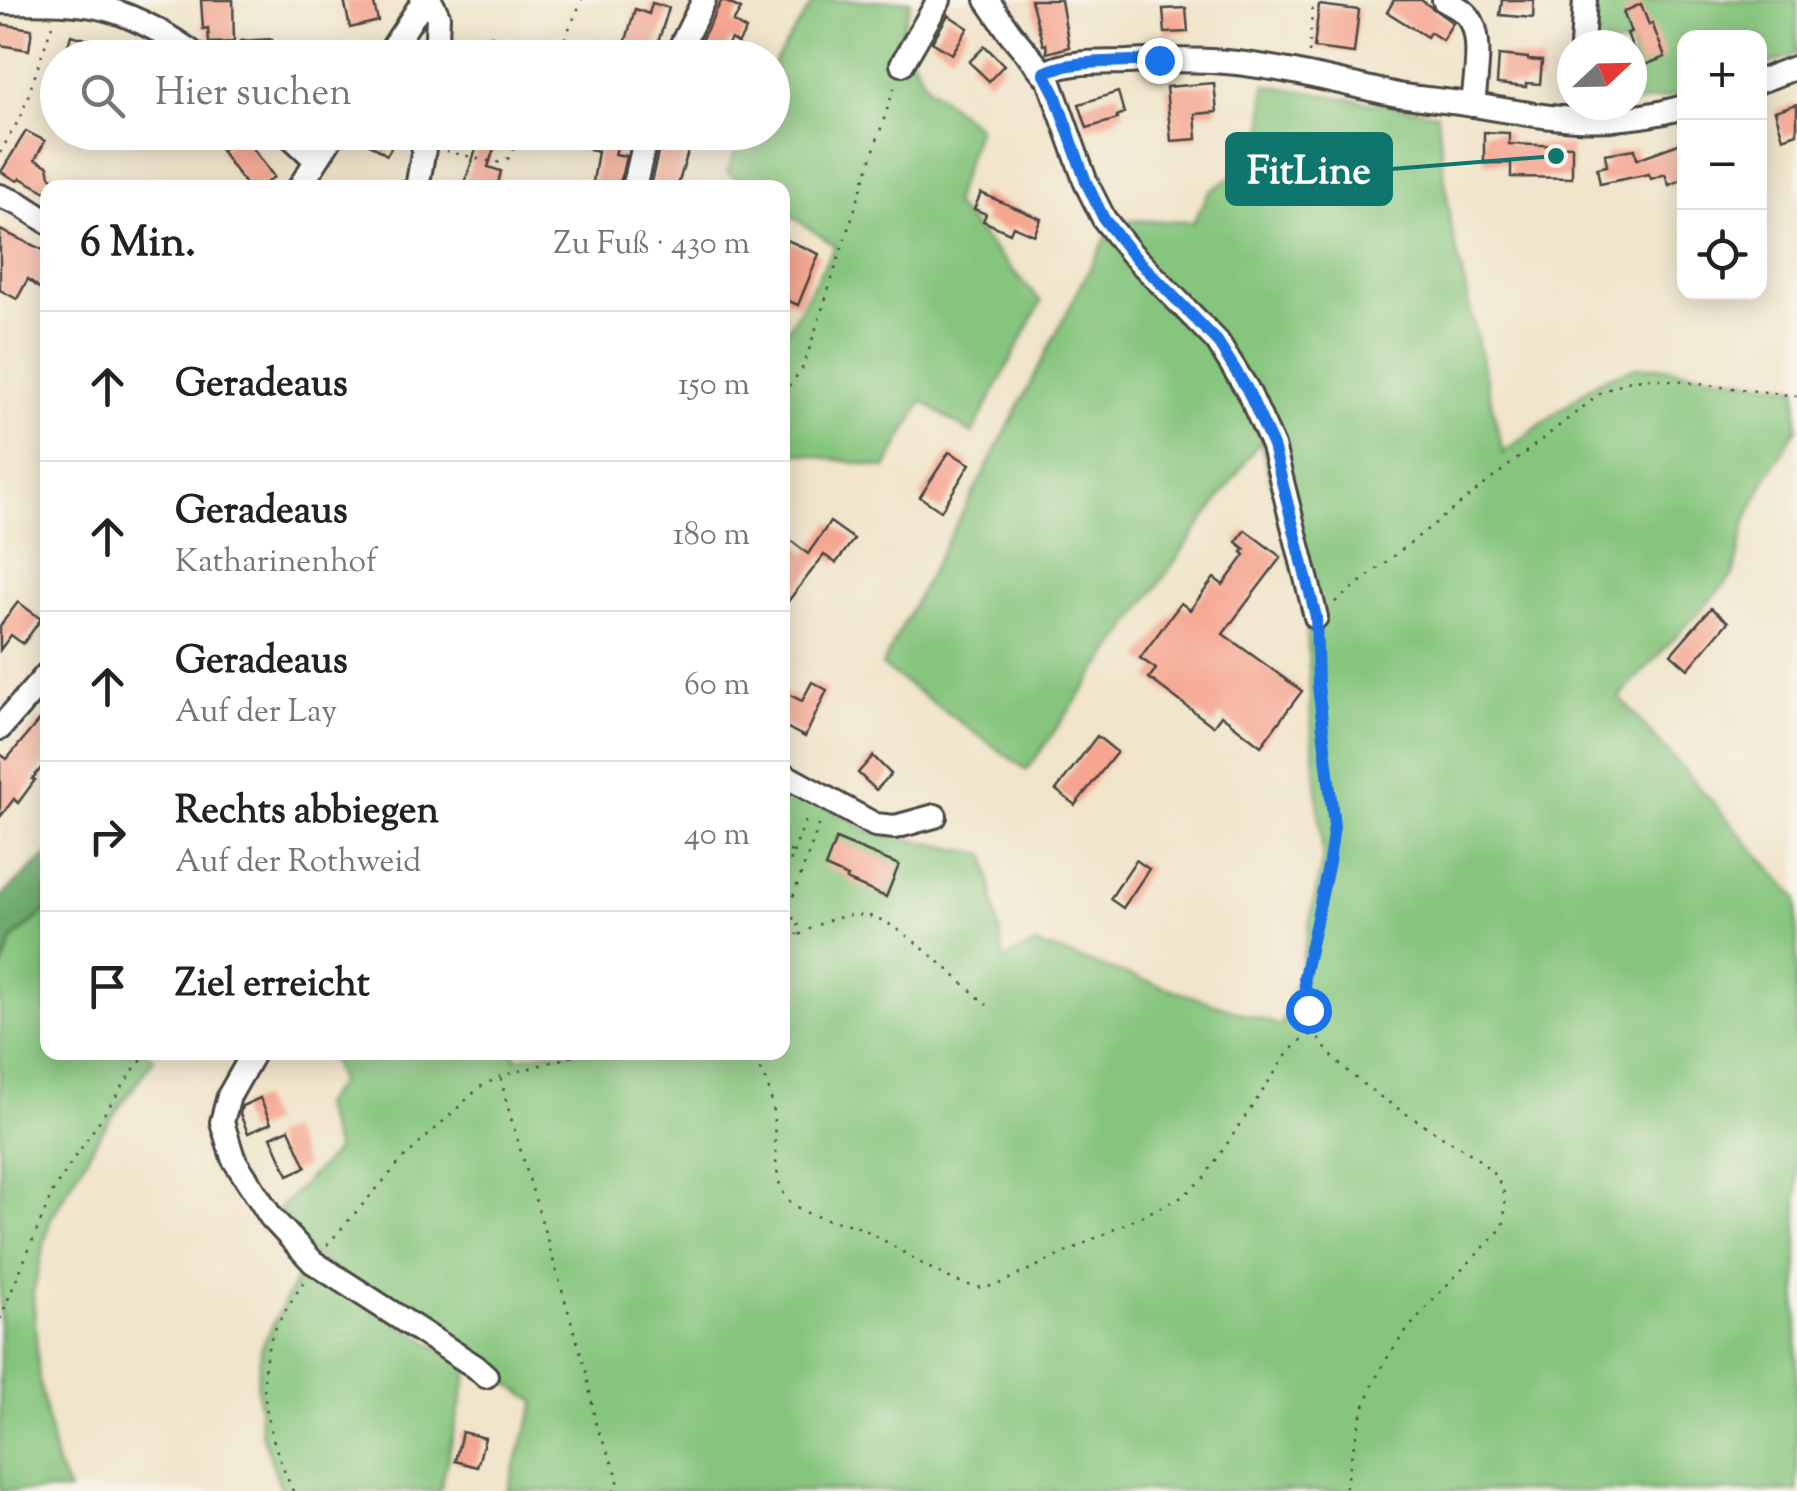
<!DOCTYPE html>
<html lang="de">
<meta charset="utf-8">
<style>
body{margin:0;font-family:"Sorts Mill Goudy",serif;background:#f2f2f2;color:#222}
.controls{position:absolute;right:30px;top:30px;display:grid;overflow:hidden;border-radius:20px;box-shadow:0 5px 25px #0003}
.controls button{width:90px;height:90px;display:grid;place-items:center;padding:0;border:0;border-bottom:2px solid #e0e0e0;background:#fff;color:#222;font:50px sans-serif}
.compass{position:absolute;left:1557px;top:30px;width:90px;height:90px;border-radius:50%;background:#fff;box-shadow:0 5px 25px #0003;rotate:68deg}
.stop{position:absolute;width:30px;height:30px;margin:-22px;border:8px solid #1a73e8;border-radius:50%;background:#fff}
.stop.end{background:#1a73e8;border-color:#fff;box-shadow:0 2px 10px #0008}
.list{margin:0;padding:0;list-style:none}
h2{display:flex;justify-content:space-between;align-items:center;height:130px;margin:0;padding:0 40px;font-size:42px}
h2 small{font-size:32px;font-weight:400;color:#767676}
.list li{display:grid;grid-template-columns:65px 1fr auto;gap:30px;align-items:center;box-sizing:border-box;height:150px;padding:0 40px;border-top:2px solid #e0e0e0}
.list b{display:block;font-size:38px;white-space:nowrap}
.list p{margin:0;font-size:32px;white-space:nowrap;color:#767676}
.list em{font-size:32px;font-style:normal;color:#767676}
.icon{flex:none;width:55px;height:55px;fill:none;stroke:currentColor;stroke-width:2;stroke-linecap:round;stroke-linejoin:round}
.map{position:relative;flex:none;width:1797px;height:1491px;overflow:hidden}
.search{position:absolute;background:#fff;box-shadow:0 5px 25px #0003;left:40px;top:40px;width:750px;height:110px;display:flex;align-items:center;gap:25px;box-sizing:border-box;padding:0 35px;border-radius:55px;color:#767676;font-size:38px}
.panel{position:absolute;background:#fff;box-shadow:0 5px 25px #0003;left:40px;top:180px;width:750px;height:880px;border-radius:20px}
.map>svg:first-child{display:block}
.green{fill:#85c57d;stroke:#587854;stroke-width:2.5}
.forest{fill:#6caa6c;stroke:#4c6a4c;stroke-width:2.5}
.building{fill:#f5a590}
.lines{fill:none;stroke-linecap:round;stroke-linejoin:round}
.minor-casing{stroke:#494743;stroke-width:28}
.path{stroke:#494743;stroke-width:2.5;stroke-dasharray:2.5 8;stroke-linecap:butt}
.minor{stroke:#fff;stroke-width:22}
.route{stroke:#1a73e8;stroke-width:12}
.leader{fill:none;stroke:#0f766e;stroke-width:4}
.callout-dot{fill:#0f766e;stroke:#f7f3e8;stroke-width:4}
.callout{fill:#0f766e;stroke:#0f766e;stroke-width:4}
.callout-label{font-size:40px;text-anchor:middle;font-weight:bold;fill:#fff}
</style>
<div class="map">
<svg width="1797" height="1491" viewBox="0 0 1797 1491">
<rect width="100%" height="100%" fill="#f7f3e8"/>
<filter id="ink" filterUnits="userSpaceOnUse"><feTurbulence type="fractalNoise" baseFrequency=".01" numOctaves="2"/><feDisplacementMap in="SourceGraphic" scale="20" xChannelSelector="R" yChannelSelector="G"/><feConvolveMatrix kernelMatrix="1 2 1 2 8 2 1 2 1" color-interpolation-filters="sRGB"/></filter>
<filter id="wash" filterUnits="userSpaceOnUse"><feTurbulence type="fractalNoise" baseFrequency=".0048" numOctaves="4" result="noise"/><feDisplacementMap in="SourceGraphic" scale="40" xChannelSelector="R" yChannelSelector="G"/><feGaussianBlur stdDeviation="2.25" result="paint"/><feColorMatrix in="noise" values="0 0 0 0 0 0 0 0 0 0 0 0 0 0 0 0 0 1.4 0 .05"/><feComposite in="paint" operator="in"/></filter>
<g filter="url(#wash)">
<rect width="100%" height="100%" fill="#f0e4c9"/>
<g class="green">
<path d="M815,0L911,1L900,36L927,86L978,127L953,204L1041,302L972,434L922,401L886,468L792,452L783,426V338L835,246L783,210L782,188L750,187L727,172L744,133L772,132L773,64Z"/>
<path d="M1595,0H1797V54L1760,67V38H1684V94L1632,104V45H1590Z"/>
<path d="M1265,85L1437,113L1450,222L1503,453L1598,381L1636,367H1658L1797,387V428L1769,473L1747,518L1733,576L1619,697L1797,898V1491H507L536,1402L310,1253L276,1212L336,1151L321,1105L339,1083L330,1053H516L515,1059L547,1052H782L783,783L874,833L986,854L1004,960L1035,944L1281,1026L1299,974L1323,859L1311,719L1307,619L1260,441L1027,770L882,666C918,593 958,522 996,450C1036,374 1074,296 1116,220L1193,222L1208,193L1252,162L1264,129Z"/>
<path d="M47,910L48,1052L148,1053L154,1059L100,1134L50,1220L33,1293L39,1380L56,1463L69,1491H0V973L13,939Z"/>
<path d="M304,1264L469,1367L440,1491H282L261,1432L257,1379L262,1346Z"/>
</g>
<path class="forest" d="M47,855V910L13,938L0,973V898Z"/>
<g id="blocks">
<g class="building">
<path d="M201,0H233L234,42L209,43L208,28L203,29Z"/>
<path d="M344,0H373L378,21L350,28Z"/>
<path d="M722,0L741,9L733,22L746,30L738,44L731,39L720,58H692Z"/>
<path d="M1031,0H1061L1069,47L1047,53L1046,44L1043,45Z"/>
<path d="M1394,0H1421L1453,23L1442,40L1430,32L1427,37L1387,12Z"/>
<path d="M1502,0H1534L1533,18L1500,15Z"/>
<path d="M652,3L669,8L653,58H621L635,9L649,14Z"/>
<path d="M1641,4L1649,25L1652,23L1665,57L1640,67L1627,33L1631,32L1623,12Z"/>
<path d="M1319,5L1359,10L1354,53L1314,48Z"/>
<path d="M1186,8L1188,32L1165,33L1163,9Z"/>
<path d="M948,15L968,28L952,54L932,42Z"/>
<path d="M0,24L32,29L29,50L0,45Z"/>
<path d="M71,35L112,46L109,58H65Z"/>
<path d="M491,36L537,58H477L484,41L488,43Z"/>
<path d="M272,39L273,58H242L241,41Z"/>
<path d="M985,46L1004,65L989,81L969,62Z"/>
<path d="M1499,55L1528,58V60L1542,61L1540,84L1526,83V87L1497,84Z"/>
<path d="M1214,83L1217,112L1195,114L1197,139L1171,141L1166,87Z"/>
<path d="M1118,92L1124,113L1117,116L1118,119L1087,128L1079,104Z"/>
<path d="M1797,104V133L1783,138L1775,111Z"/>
<path d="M26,131L45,141L35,160L48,166L50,176L68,188H48V193L20,178L18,181L1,172Z"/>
<path d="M210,132H241L274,177L259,188H248L221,151L227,146Z"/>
<path d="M350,132H400L387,155Z"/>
<path d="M596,132H622L615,154L626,156L619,188H592L598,151L590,149Z"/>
<path d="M663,132H694L677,188H666L651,182Z"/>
<path d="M1484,132L1509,133V144L1572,146V178L1511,177V163H1484Z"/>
<path d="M480,137L496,142L488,167L501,171L497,188H463Z"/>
<path d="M1684,142V179L1669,185L1665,174L1651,179L1649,174L1600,184L1597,168L1607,166L1605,154L1635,149L1637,159Z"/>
<path d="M981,193L1041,219L1034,235L1013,226L1010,233L983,221L986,214L974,209Z"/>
<path d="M0,230L48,252V295L28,279L17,299L0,290Z"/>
<path d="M787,240L819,254L798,305L782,298V251Z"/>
<path d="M949,452L970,464L941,511L920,497Z"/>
<path d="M830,522L854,539L836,563L824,555L782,609V547L789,539L808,554Z"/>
<path d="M1245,530L1281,557L1223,634L1302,691L1261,746L1221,715L1213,726L1149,678L1156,669L1140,658L1181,603L1190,610L1214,578L1223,585L1245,555L1242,552L1245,549L1236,542Z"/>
<path d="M18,602L41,619L23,644L11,635L0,650V626Z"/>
<path d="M1711,608L1728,622L1688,669L1671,654Z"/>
<path d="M812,682L827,690L805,737L782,725V691L802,701Z"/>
<path d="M40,719L48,726V760L32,779L35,780L18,803L14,799L0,817V754L7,759Z"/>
<path d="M1097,736L1117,752L1075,805L1056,790Z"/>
<path d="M873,756L891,774L876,790L858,773Z"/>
<path d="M836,839L899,865L886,897L846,880L848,877L825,867Z"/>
<path d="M1136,860L1149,869L1123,908L1110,899Z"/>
<path d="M260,1098L271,1123L248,1133L240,1114L242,1106Z"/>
<path d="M289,1129L306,1167L288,1175L271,1137Z"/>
<path d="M462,1432L485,1438L477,1467L455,1461Z"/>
</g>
</g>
</g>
<g filter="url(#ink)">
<use href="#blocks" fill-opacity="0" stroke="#494743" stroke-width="2.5"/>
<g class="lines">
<defs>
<g id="minor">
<path d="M430,0L438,16L436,58"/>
<path d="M987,0L1010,33L1049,80L1086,183L1104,219L1131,253L1217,341L1247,389L1273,446L1316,617"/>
<path d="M1444,0C1451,4 1460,8 1466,14C1485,32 1475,80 1473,105"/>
<path d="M0,2C36,3 75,0 110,10C141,19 174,39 200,58"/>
<path d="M1582,45L1585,0"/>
<path d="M386,58L424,0"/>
<path d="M675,58L704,0"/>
<path d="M902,64L939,0"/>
<path d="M1045,73C1068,60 1101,63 1127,62C1159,60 1193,59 1226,62C1284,67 1341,83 1398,95C1423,99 1449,101 1474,105C1551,118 1607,129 1684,107"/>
<path d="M1760,81L1797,67"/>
<path d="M286,132L316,160"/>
<path d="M299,188L335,132"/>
<path d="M417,188L427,132"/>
<path d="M634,188L647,132"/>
<path d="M0,196L20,204L48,222"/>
<path d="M0,728L48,673"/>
<path d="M782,774L875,825L895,827L935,816"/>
<path d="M254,1052L229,1096L222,1122L233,1158L271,1217L313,1262L476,1367L486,1376"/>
</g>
</defs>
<use href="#minor" class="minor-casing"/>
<g class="path">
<path d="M1309,53L1313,0"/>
<path d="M556,58L582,0"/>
<path d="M446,151L497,163L509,158L521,132"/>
<path d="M0,153L22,114L52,25"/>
<path d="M782,394L801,371L808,353L896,82"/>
<path d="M1335,602L1601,393L1626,381L1651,378L1797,396"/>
<path d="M1316,636C1318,679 1322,722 1327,765C1329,785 1334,806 1334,826C1334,883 1284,986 1316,1035C1342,1077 1399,1109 1440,1135C1461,1148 1486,1160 1499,1182C1508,1196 1505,1211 1503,1227C1465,1268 1416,1312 1386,1360C1364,1395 1351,1450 1345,1491"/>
<path d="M782,843L793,854L782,884"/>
<path d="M793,853L807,817"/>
<path d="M782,915L799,920L797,935"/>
<path d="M786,916L819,825"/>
<path d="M782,946C808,929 836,911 869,916C898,920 963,984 987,1005"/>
<path d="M734,1052C789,1067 767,1148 781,1188C787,1203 802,1212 816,1216C833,1222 852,1223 867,1231C903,1250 937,1278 977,1287C985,1288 992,1286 999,1284L1182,1197L1204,1178L1288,1053L1301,1040L1312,1034"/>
<path d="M501,1078L506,1101L586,1371L596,1425L619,1479L614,1491"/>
<path d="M327,1245L402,1160L480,1087L501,1076L587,1052"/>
<path d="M0,1319L54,1189L136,1066L151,1052"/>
<path d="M293,1491C274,1451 257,1396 267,1352C272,1327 291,1303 304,1281"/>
</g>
<use href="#minor" class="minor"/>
</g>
</g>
<g class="lines" filter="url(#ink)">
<path class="route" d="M1159,60C1128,62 1070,59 1044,73L1055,94L1086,182L1104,219L1131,253L1217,341L1247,389L1273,446L1316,617L1318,685L1334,826L1329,862L1304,977L1308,1010"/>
</g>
<path class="leader" d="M1556 156L1391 169"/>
<circle class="callout-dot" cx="1556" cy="156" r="10"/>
<rect class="callout" x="1227" y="134" width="164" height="70" rx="10"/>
<g class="callout-label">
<text x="1309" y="183">FitLine</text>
</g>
</svg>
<div class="controls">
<button>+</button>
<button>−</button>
<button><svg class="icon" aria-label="locate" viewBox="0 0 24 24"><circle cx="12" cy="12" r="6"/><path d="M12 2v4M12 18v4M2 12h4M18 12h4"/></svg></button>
</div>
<svg class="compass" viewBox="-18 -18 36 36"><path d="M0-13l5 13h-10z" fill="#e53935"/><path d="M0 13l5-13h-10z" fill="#767676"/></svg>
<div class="stop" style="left:1308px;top:1010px"></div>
<div class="stop end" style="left:1159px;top:60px"></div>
<div class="search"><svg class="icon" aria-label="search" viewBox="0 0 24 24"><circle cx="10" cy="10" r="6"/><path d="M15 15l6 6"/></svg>Hier suchen</div>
<section class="panel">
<h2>6 Min.<small>Zu Fuß · 430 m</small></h2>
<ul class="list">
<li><svg class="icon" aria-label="ahead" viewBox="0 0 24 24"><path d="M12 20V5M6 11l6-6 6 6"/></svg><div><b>Geradeaus</b></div><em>150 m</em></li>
<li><svg class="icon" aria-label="ahead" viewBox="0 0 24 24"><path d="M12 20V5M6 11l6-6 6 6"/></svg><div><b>Geradeaus</b><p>Katharinenhof</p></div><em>180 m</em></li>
<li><svg class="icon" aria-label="ahead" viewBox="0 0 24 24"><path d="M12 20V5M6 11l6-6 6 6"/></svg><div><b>Geradeaus</b><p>Auf der Lay</p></div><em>60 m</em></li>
<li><svg class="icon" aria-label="right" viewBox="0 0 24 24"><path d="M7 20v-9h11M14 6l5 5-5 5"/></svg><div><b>Rechts abbiegen</b><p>Auf der Rothweid</p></div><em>40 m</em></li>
<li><svg class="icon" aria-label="arrive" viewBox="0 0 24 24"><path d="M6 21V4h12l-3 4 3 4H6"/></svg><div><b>Ziel erreicht</b></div></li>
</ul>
</section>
</div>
